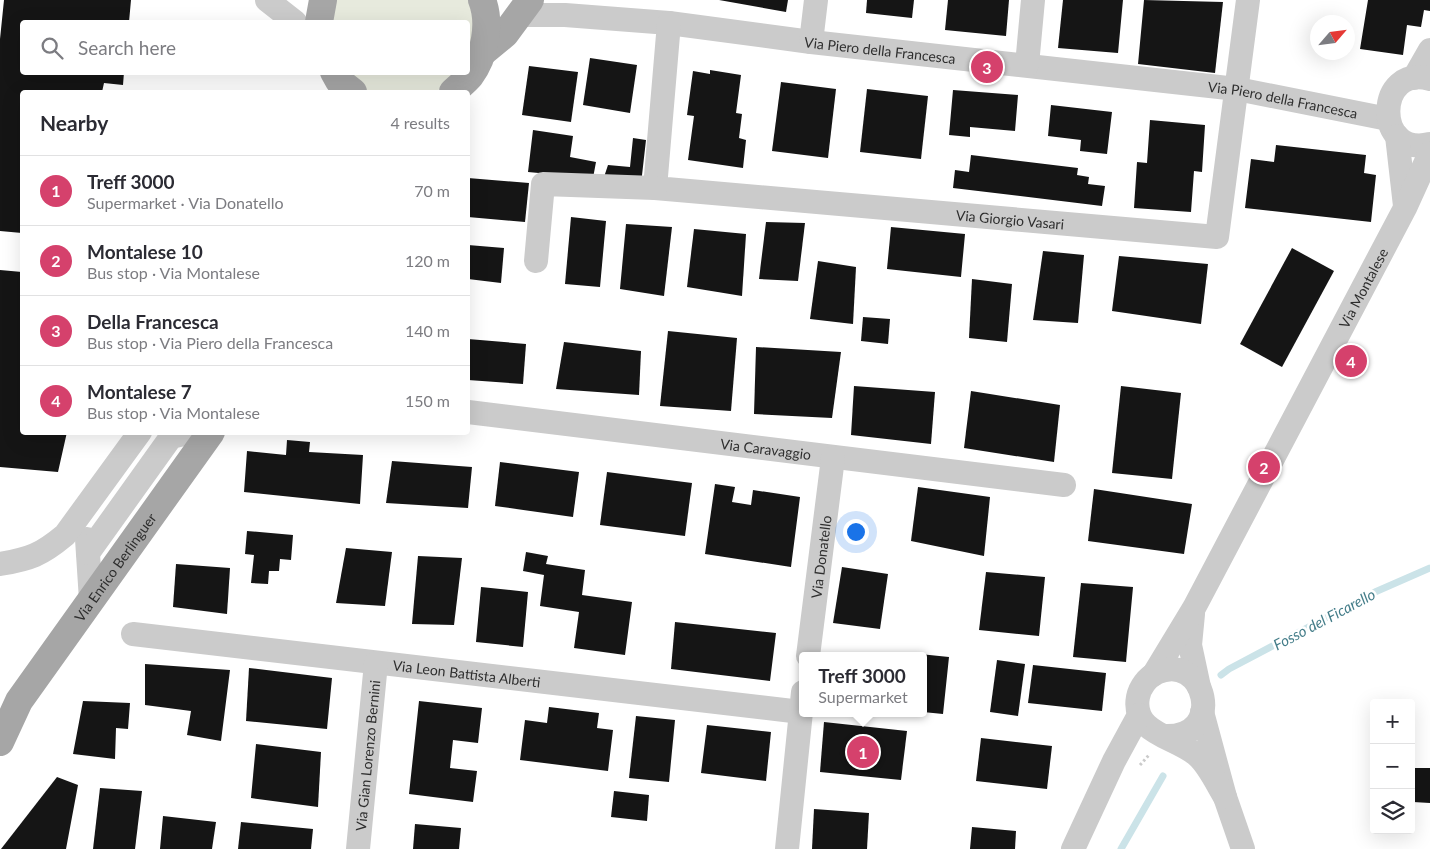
<!DOCTYPE html>
<meta charset="utf-8">
<style>
body{margin:0;font-family:Lato,sans-serif;background:#f7f7f7;color:#2b2b33}
.controls{position:absolute;right:15px;bottom:15px;display:grid;overflow:hidden;border-radius:5px;box-shadow:0 5px 20px #0002}
.controls button{width:45px;height:45px;display:grid;place-items:center;padding:0;border:0;border-bottom:1px solid #e1e1e2;background:#fff;color:#2b2b33;font:25px sans-serif}
.compass{position:absolute;left:1310px;top:15px;width:45px;height:45px;border-radius:50%;background:#fff;box-shadow:0 5px 20px #0002;rotate:62deg}
.you{position:absolute;left:855px;top:531px;width:18px;height:18px;margin:-12px;border:4px solid #fff;border-radius:50%;background:#1a73e8;box-shadow:0 0 0 8px #1a73e833}
.badge{display:grid;place-items:center;width:32px;height:32px;border-radius:50%;background:#d5416c;color:#fff;font-size:16px;font-weight:700}
.pin{position:absolute;translate:-50% -50%;border:2px solid #fff;box-shadow:0 1px 5px #0006}
.popup{position:absolute;left:799px;top:652px;width:128px;height:65px;box-sizing:border-box;display:grid;place-content:center;border-radius:5px;background:#fff;filter:drop-shadow(0 1px 4px #0005);font-size:16px;white-space:nowrap;color:#7c7c81}
.popup b{font-size:19px;color:#2b2b33}
.popup::after{content:'';position:absolute;left:50%;top:100%;margin-left:-10px;border:10px solid transparent;border-top-color:#fff}
.list{margin:0;padding:0;list-style:none}
h2{display:flex;justify-content:space-between;align-items:center;height:65px;margin:0;padding:0 20px;font-size:21px}
h2 small{font-size:16px;font-weight:400;color:#7c7c81}
.list li{display:grid;grid-template-columns:32px 1fr auto;gap:15px;align-items:center;box-sizing:border-box;height:70px;padding:0 20px;border-top:1px solid #e1e1e2}
.list b{display:block;font-size:19px;white-space:nowrap}
.list p{margin:0;font-size:16px;white-space:nowrap;color:#7c7c81}
.list em{font-size:16px;font-style:normal;color:#7c7c81}
.icon{flex:none;width:28px;height:28px;fill:none;stroke:currentColor;stroke-width:2;stroke-linecap:round;stroke-linejoin:round}
.map{position:relative;flex:none;width:1430px;height:849px;overflow:hidden}
.search{position:absolute;background:#fff;box-shadow:0 5px 20px #0002;left:20px;top:20px;width:450px;height:55px;display:flex;align-items:center;gap:12px;box-sizing:border-box;padding:0 18px;border-radius:5px;color:#7c7c81;font-size:19px}
.panel{position:absolute;background:#fff;box-shadow:0 5px 20px #0002;left:20px;top:90px;width:450px;height:345px;border-radius:5px}
.map>svg:first-child{display:block}
.green{fill:#e7eadd}
.lines{fill:none;stroke-linecap:round;stroke-linejoin:round}
.stream{stroke:#cbe3e8;stroke-width:7}
.building{fill:#151515}
.path{stroke:#cbcbcb;stroke-width:3;stroke-dasharray:2.5 2.5;stroke-linecap:butt}
.minor{stroke:#cbcbcb;stroke-width:24}
.major{stroke:#a6a6a6;stroke-width:28}
.labels{text-anchor:middle;dominant-baseline:central;stroke-width:5;stroke-linejoin:round;paint-order:stroke}
.street-label{font-size:14px;fill:#2e2e2e;stroke:#fff}
.water-label{font-size:15px;font-style:italic;fill:#447d89;stroke:#fff}
</style>
<div class="map">
<svg width="1430" height="849" viewBox="0 0 1430 849">
<rect width="100%" height="100%" fill="#fff"/>
<g class="green">
<path d="M332,0H472L477,28L468,61V22H328Z"/>
<path d="M344,73H460L446,86L434,92H370L362,89Z"/>
</g>
<g class="lines">
<g class="stream">
<path d="M1221,675L1229,669L1375,592L1430,568"/>
<path d="M1121,849L1163,776"/>
</g>
</g>
<g class="building">
<path d="M4,0H131L129,22H22V72H124L123,85L104,83L102,92H22V233L0,231V39Z"/>
<path d="M719,0H788L786,12Z"/>
<path d="M867,0H914L912,18L866,13Z"/>
<path d="M948,0H1009L1006,36L945,30Z"/>
<path d="M1063,0H1123L1118,53L1058,48Z"/>
<path d="M1144,0L1223,2L1215,73L1138,64Z"/>
<path d="M1368,0H1430V11L1424,10L1421,27L1407,25L1403,55L1360,49Z"/>
<path d="M590,58L637,65L630,113L583,105Z"/>
<path d="M529,66L578,72L571,122L522,115Z"/>
<path d="M710,70L741,75L736,113L742,114L739,138L746,140L743,168L688,160L694,116L687,115L693,71L710,74Z"/>
<path d="M781,82L836,89L828,158L772,151Z"/>
<path d="M867,89L928,96L921,159L860,152Z"/>
<path d="M953,90L1018,95L1015,131L970,127V137L949,135Z"/>
<path d="M1051,105L1112,112L1107,154L1080,151L1081,140L1048,136Z"/>
<path d="M1150,120L1205,125L1202,172L1194,171L1191,212L1134,208L1137,162L1147,163Z"/>
<path d="M533,130L573,136L570,157L596,162L593,178L528,172Z"/>
<path d="M633,138L646,140L641,184L603,180L608,165L630,167Z"/>
<path d="M1276,145L1366,155L1364,173L1376,175L1371,222L1245,208L1251,159L1274,162Z"/>
<path d="M971,155L1078,168L1077,175L1089,177L1088,184L1105,186L1102,206L953,188L955,170L969,172Z"/>
<path d="M468,178L529,183L525,222L468,217Z"/>
<path d="M571,217L606,221L600,287L565,284Z"/>
<path d="M766,222L805,223L798,281L759,279Z"/>
<path d="M626,224L672,227L664,296L620,289Z"/>
<path d="M891,227L965,234L961,277L887,269Z"/>
<path d="M694,229L746,234L742,296L687,287Z"/>
<path d="M468,245L504,248L501,283L468,279Z"/>
<path d="M1292,248L1334,271L1282,367L1240,344Z"/>
<path d="M1043,251L1084,255L1078,323L1033,320Z"/>
<path d="M1119,256L1208,264L1201,324L1112,311Z"/>
<path d="M818,261L856,267L853,324L810,319Z"/>
<path d="M0,270L22,272V432H67L58,472L0,467Z"/>
<path d="M972,279L1012,284L1007,342L969,338Z"/>
<path d="M863,317L890,319L888,344L861,341Z"/>
<path d="M668,331L737,338L731,411L660,406Z"/>
<path d="M468,339L526,344L523,384L468,380Z"/>
<path d="M564,342L641,351L639,395L556,389Z"/>
<path d="M756,347L841,352L832,418L754,414Z"/>
<path d="M854,386L935,392L931,444L851,435Z"/>
<path d="M1121,386L1181,393L1172,479L1112,473Z"/>
<path d="M971,391L1060,405L1054,462L964,448Z"/>
<path d="M287,440L310,442L309,452L363,455L360,504L244,492L247,451L286,455Z"/>
<path d="M392,461L472,467L468,508L386,503Z"/>
<path d="M500,462L579,472L573,517L495,506Z"/>
<path d="M607,472L692,483L685,536L600,525Z"/>
<path d="M715,484L735,487L732,502L751,505L753,490L800,497L791,567L705,554Z"/>
<path d="M918,487L990,497L984,556L911,541Z"/>
<path d="M1094,489L1192,504L1184,554L1088,541Z"/>
<path d="M247,531L293,535L291,560L280,559L279,571H269L268,584L251,583L254,555L245,554Z"/>
<path d="M346,548L392,552L385,606L336,603Z"/>
<path d="M526,552L548,556L546,564L585,570L582,595L632,602L625,655L574,648L579,612L540,606L544,575L523,571Z"/>
<path d="M418,556L462,558L454,625L412,624Z"/>
<path d="M176,564L230,568L227,614L173,607Z"/>
<path d="M842,567L888,574L880,629L833,623Z"/>
<path d="M986,572L1045,577L1039,636L979,630Z"/>
<path d="M1081,583L1133,587L1126,662L1073,657Z"/>
<path d="M481,587L528,592L523,647L476,642Z"/>
<path d="M675,622L776,633L770,681L671,669Z"/>
<path d="M910,653L949,657L943,714L923,712V656H910Z"/>
<path d="M997,660L1025,664L1018,716L990,712Z"/>
<path d="M145,664L230,670L221,741L187,735L191,711L145,705Z"/>
<path d="M1033,665L1106,673L1102,711L1028,703Z"/>
<path d="M249,668L332,678L327,729L246,721Z"/>
<path d="M83,701L130,703L128,729L116,728L115,759L73,754Z"/>
<path d="M419,701L482,708L478,743L453,740L450,768L477,771L473,802L409,794Z"/>
<path d="M549,707L599,713L597,728L613,730L608,771L520,760L525,720L547,723Z"/>
<path d="M636,716L675,720L669,782L629,778Z"/>
<path d="M824,722L907,731L901,780L820,772Z"/>
<path d="M707,725L771,732L766,781L701,773Z"/>
<path d="M981,738L1052,746L1047,789L976,781Z"/>
<path d="M256,744L321,752L318,807L251,798Z"/>
<path d="M1414,768H1430V803L1413,802Z"/>
<path d="M57,777L78,785L66,849H1Z"/>
<path d="M100,788L142,791L135,849H93Z"/>
<path d="M614,791L649,795L647,821L611,817Z"/>
<path d="M814,809L869,813L867,849H812Z"/>
<path d="M163,816L216,822L212,849H160Z"/>
<path d="M241,822L313,829L311,849H238Z"/>
<path d="M415,824L461,828L459,849H413Z"/>
<path d="M972,827L1016,831L1015,849H970Z"/>
</g>
<g class="lines">
<path class="path" d="M1140,765L1149,755"/>
<g class="minor">
<path d="M267,0L295,22"/>
<path id="s1" d="M520,15H565L669,23L811,42L1237,89L1388,119"/>
<path id="s2" d="M669,23L655,188L1217,237L1248,0"/>
<path d="M811,42L816,0"/>
<path d="M1027,65L1033,0"/>
<path d="M1414,78L1430,50"/>
<path d="M1430,79C1376,63 1373,158 1430,144"/>
<path d="M1397,136L1405,206"/>
<path d="M536,261L543,184L655,188"/>
<path id="s3" d="M468,412L1064,485"/>
<path d="M87,539L91,600"/>
<path d="M88,553L171,437L191,432"/>
<path d="M0,564C30,559 41,555 65,535L140,432"/>
<path d="M1193,614L1190,645L1199,687"/>
<path id="s4" d="M133,634L801,712"/>
<path id="s5" d="M808,656L833,458"/>
<path id="s6" d="M1154,674L1194,608L1405,208L1430,153"/>
<path d="M1202,712L1225,797L1243,849"/>
<path d="M1164,736C1228,739 1205,650 1156,673C1147,678 1140,687 1138,697C1131,734 1177,737 1198,756C1209,766 1217,784 1225,797"/>
<path id="s7" d="M358,849L376,663"/>
<path d="M787,849L803,692"/>
<path d="M1073,849L1114,761L1139,715"/>
</g>
<g class="major">
<path d="M319,22L323,0"/>
<path d="M482,53L505,34L530,0"/>
<path d="M334,72L339,81L353,92"/>
<path d="M453,92C458,87 465,82 470,76C485,56 491,23 482,0"/>
<path id="s8" d="M0,742L19,701L211,432"/>
</g>
</g>
<g class="labels">
<g class="street-label">
<text stroke="none"><textPath href="#s1" startOffset="362">Via Piero della Francesca</textPath></text>
<text stroke="none"><textPath href="#s1" startOffset="768">Via Piero della Francesca</textPath></text>
<text stroke="none"><textPath href="#s2" startOffset="522">Via Giorgio Vasari</textPath></text>
<text stroke="none"><textPath href="#s6" startOffset="439">Via Montalese</textPath></text>
<text stroke="none"><textPath href="#s3" startOffset="300">Via Caravaggio</textPath></text>
<text stroke="none"><textPath href="#s5" startOffset="100">Via Donatello</textPath></text>
<text stroke="none"><textPath href="#s8" startOffset="210">Via Enrico Berlinguer</textPath></text>
<text stroke="none"><textPath href="#s4" startOffset="336">Via Leon Battista Alberti</textPath></text>
<text stroke="none"><textPath href="#s7" startOffset="94">Via Gian Lorenzo Bernini</textPath></text>
</g>
<g class="water-label">
<text transform="translate(1324 619) rotate(-28)">Fosso del Ficarello</text>
</g>
</g>
</svg>
<div class="controls">
<button>+</button>
<button>−</button>
<button><svg class="icon" aria-label="layers" viewBox="0 0 24 24"><path d="M12 4l9 5-9 5-9-5zM3 14l9 5 9-5"/></svg></button>
</div>
<svg class="compass" viewBox="-18 -18 36 36"><path d="M0-13l5 13h-10z" fill="#e53935"/><path d="M0 13l5-13h-10z" fill="#7c7c81"/></svg>
<div class="you"></div>
<div class="pin badge" style="left:863px;top:752px">1</div>
<div class="popup"><b>Treff 3000</b>Supermarket</div>
<div class="pin badge" style="left:1264px;top:467px">2</div>
<div class="pin badge" style="left:987px;top:67px">3</div>
<div class="pin badge" style="left:1351px;top:361px">4</div>
<div class="search"><svg class="icon" aria-label="search" viewBox="0 0 24 24"><circle cx="10" cy="10" r="6"/><path d="M15 15l6 6"/></svg>Search here</div>
<section class="panel">
<h2>Nearby<small>4 results</small></h2>
<ul class="list">
<li><span class="badge">1</span><div><b>Treff 3000</b><p>Supermarket · Via Donatello</p></div><em>70 m</em></li>
<li><span class="badge">2</span><div><b>Montalese 10</b><p>Bus stop · Via Montalese</p></div><em>120 m</em></li>
<li><span class="badge">3</span><div><b>Della Francesca</b><p>Bus stop · Via Piero della Francesca</p></div><em>140 m</em></li>
<li><span class="badge">4</span><div><b>Montalese 7</b><p>Bus stop · Via Montalese</p></div><em>150 m</em></li>
</ul>
</section>
</div>
